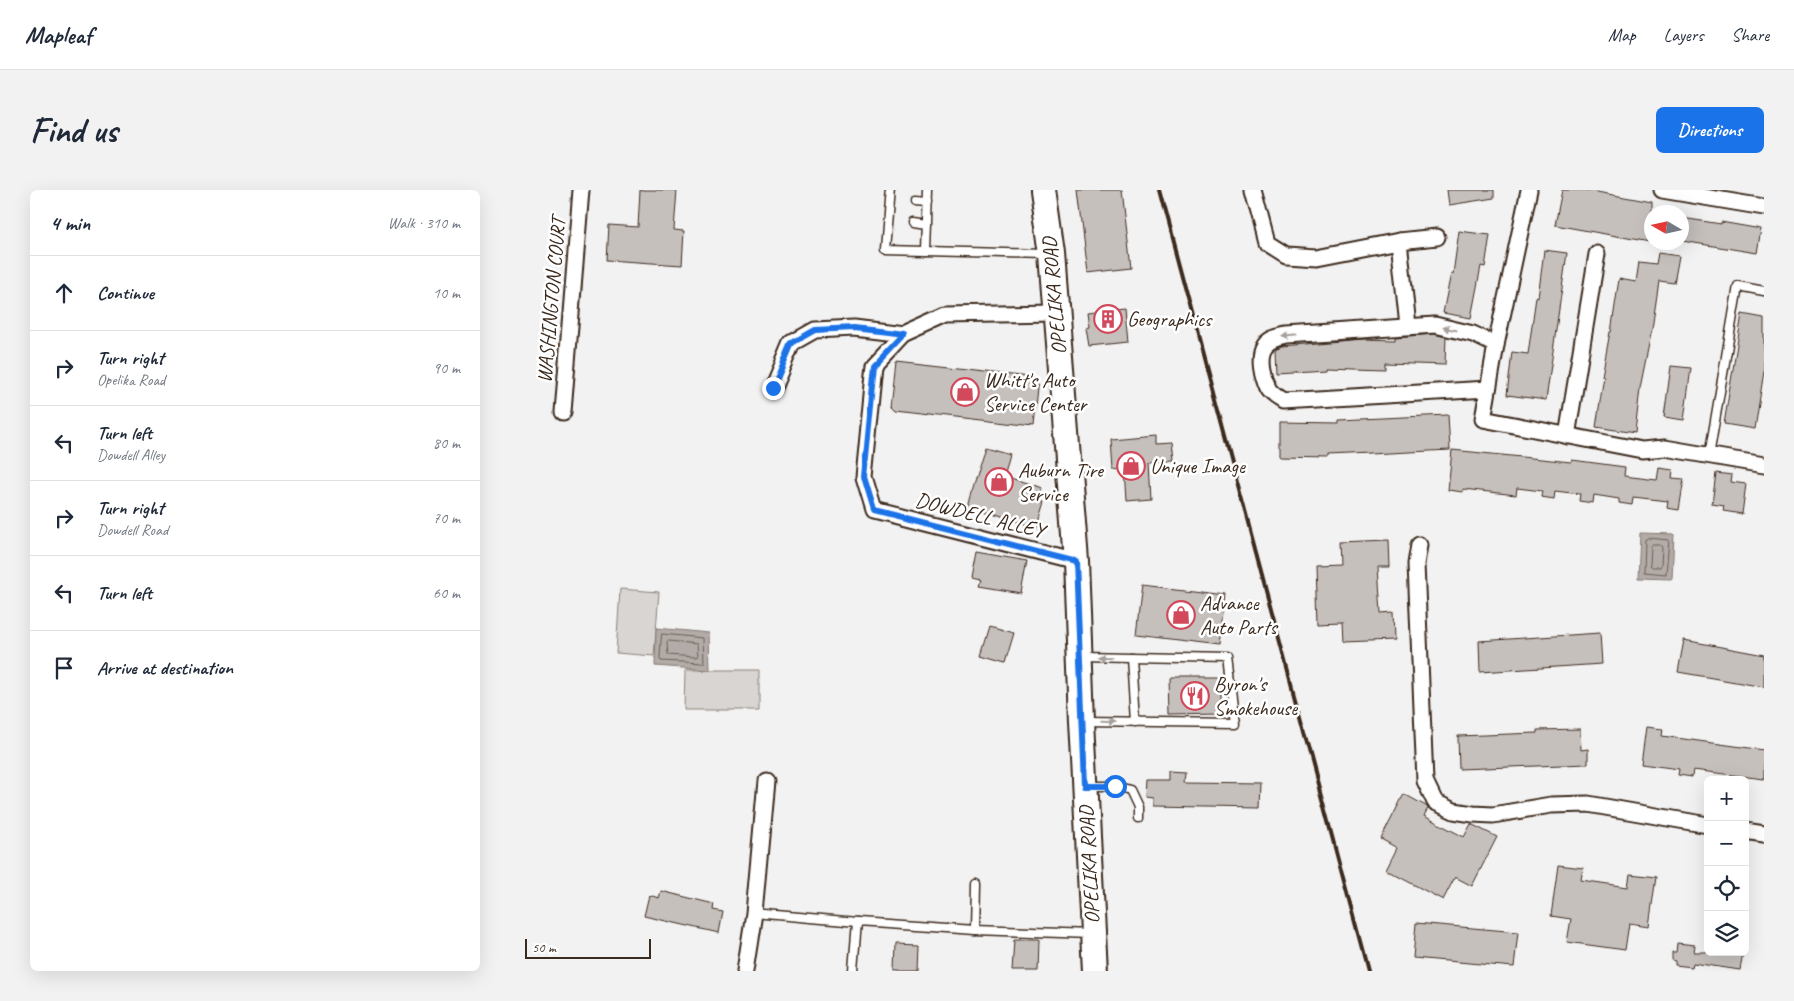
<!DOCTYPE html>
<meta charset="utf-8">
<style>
body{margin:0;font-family:Caveat,sans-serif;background:#f2f2f3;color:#1f2937}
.controls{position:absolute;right:15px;bottom:15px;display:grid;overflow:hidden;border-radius:8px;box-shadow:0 5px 20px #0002}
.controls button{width:45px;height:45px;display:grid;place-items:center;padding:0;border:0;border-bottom:1px solid #e0e1e3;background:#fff;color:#1f2937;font:25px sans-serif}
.compass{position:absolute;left:1134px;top:15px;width:45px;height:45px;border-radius:50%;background:#fff;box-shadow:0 5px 20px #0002;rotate:279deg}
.scale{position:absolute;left:15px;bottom:12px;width:126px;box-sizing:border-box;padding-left:5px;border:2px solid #3b2a1e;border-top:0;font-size:14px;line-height:18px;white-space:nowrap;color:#3b2a1e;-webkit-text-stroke:4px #fff;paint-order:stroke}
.stop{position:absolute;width:15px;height:15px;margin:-11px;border:4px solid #1a73e8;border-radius:50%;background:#fff}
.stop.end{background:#1a73e8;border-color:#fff;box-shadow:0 1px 5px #0008}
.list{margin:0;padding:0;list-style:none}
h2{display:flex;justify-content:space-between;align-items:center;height:65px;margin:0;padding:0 20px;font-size:21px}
h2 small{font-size:16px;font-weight:400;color:#747a83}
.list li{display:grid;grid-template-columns:32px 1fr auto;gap:15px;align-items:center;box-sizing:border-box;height:75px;padding:0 20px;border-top:1px solid #e0e1e3}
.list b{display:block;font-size:19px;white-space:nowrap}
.list p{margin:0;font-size:16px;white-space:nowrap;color:#747a83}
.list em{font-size:16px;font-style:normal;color:#747a83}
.icon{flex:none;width:28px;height:28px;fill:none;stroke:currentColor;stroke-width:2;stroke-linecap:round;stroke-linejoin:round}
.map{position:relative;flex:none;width:1254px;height:781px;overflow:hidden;border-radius:8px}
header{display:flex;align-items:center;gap:30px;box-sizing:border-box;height:70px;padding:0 25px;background:#fff;border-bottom:1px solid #e0e1e3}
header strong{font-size:24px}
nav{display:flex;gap:28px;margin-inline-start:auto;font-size:18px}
.intro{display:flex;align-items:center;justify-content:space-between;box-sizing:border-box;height:120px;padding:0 30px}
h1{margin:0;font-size:35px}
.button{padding:12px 22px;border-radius:8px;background:#1a73e8;color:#fff;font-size:18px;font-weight:700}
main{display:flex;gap:30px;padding:0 30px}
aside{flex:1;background:#fff;border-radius:8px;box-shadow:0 5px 20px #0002}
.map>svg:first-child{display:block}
.green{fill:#d8d5d2;stroke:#8a8078}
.water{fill:#b2aba7;stroke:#827770}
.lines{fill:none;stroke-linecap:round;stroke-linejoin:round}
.shore{stroke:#6b5e55;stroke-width:1}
.building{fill:#c6c0bd;stroke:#3b2a1e}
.service-casing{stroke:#3b2a1e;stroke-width:11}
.minor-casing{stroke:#3b2a1e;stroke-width:19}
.primary-casing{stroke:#3b2a1e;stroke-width:28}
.service{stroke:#fff;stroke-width:8}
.minor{stroke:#fff;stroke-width:15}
.primary{stroke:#fff;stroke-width:24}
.rail{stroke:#3b2a1e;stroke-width:4}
.oneway{fill:#a79f9a}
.route{stroke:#1a73e8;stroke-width:6}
.labels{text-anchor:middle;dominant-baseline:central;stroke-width:5;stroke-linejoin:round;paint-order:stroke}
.street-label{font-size:21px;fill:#3b2a1e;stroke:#fff}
.poi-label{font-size:21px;fill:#3b2a1e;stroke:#fff;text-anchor:start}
</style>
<header>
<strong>Mapleaf</strong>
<nav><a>Map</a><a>Layers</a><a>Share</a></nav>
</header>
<div class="intro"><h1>Find us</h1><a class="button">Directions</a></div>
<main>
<aside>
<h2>4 min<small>Walk · 310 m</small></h2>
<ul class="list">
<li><svg class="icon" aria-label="ahead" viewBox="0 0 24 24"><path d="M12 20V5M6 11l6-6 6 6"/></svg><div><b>Continue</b></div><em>10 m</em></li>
<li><svg class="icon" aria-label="right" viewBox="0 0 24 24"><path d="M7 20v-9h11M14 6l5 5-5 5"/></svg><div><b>Turn right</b><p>Opelika Road</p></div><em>90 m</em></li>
<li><svg class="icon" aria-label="left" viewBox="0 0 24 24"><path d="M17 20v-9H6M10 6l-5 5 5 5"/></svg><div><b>Turn left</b><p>Dowdell Alley</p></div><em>80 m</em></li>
<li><svg class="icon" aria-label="right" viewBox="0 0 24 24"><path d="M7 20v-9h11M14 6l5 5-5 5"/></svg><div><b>Turn right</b><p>Dowdell Road</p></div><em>70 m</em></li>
<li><svg class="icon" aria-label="left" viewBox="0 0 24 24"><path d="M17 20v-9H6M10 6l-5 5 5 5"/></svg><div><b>Turn left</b></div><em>60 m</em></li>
<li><svg class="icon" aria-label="arrive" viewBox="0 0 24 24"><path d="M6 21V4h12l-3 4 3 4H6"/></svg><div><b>Arrive at destination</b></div></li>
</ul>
</aside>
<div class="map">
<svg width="1254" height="781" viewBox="0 0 1254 781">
<rect width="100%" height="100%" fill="#f3f2f2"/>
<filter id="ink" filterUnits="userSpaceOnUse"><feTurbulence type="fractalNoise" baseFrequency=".02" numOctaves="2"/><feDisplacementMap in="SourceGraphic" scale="10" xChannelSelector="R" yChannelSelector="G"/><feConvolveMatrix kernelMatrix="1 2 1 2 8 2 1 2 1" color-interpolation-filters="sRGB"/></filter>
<g filter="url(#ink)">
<g class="green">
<path d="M110,399L149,402L144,466L106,463Z"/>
<path d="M175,480H249V520H174Z"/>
</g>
<g class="water">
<path d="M1130,343L1164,344L1162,389L1128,388Z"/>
<path d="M146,438L199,443L200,480L145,476Z"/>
</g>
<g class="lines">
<g class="shore">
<path d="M1138,348L1159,350L1156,384L1134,382L1135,350Z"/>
<path d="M1143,355H1150L1152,357L1151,375L1150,377H1142L1140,375L1141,357Z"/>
<path d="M152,444L193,448L194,473L151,471L150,469Z"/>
<path d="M159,451L187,454L188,466L185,467L158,465L157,453Z"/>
</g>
</g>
<g class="building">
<path d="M130,0H167L164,40L174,41L172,75L97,70L99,35L128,37Z"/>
<path d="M568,0H612L621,78L578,83Z"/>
<path d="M937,0H984V8L939,15Z"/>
<path d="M1052,0H1076L1142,12V40L1140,52L1045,35Z"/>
<path d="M1172,28L1211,34V32L1251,39L1247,63L1172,51Z"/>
<path d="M949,41L980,45L975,77L971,76L961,128L933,123L941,83L943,84Z"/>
<path d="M1034,60L1057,63L1036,210L997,205L1002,162L1018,164L1026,107L1028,108Z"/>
<path d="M1148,63L1169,66L1164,93L1149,91L1142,139L1130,198L1125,243L1086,237L1094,186H1092L1100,142H1101L1109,89L1126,92L1129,72L1146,74Z"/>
<path d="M615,118L618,152L579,156L576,138L580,137L578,122Z"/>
<path d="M1232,124L1254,128V181L1245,239L1214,234Z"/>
<path d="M924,144L936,147L935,175L875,173V179L816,177V179L766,182L765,159L772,156L853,149L885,150V147Z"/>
<path d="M386,172L528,188L523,236L386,220L381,215Z"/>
<path d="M1161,176L1181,178L1174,230L1154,227Z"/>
<path d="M938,225L940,260L819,266V268L769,267V232L828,233V230Z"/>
<path d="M646,245V254L662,253L664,272L639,273L641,309L617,311L615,279L603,280L601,249Z"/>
<path d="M475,257L500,264L494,286L533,298L529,311L535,312L527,338L457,316Z"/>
<path d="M942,260L1061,272L1062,270L1115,277L1114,286L1147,290L1149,278L1163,280L1162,288L1174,289L1169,320L1157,318L1158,311L1123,307L1122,315L1109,313V309L1084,305L1083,313L1069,311L1070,304L1045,301L1044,309L1031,307L1032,301L1007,298L1006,305L953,299V302L938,300Z"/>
<path d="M1206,283L1222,285L1221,292L1236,294L1232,324L1213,321L1214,316L1202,314Z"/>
<path d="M879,350L880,377H868L871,423L883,422L884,450L833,452L832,432L807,433L805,375L829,374L828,352Z"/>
<path d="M466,362L517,371L511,403L469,396L471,390L461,388Z"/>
<path d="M632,395L716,405L710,455L626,445Z"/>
<path d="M480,436L504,443L495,473L471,466Z"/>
<path d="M1090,443L1092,474L970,482L969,451Z"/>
<path d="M1174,450L1254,465V497L1168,482Z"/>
<path d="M659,488H710V524L660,525Z"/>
<path d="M1136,537L1153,539L1152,546L1254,560V589L1183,580L1182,587L1168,585L1169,579L1131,574Z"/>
<path d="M1070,539L1071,560L1078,559V574L949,579L948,546L1027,543V540Z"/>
<path d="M661,581L677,582L676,592L751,593L750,618L643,616V608L635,607L636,590H661Z"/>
<path d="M894,604L916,616L918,618L914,626L954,647L961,634L987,647L962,696L945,687L933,710L876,680L887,658L871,649Z"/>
<path d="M1048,675L1073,678L1071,690L1118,697L1120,684L1146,687L1139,736L1119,733L1115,760L1057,752L1061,729L1041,726Z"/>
<path d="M151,701L204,714L203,720L213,722L209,743L134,726L139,705L149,708Z"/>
<path d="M906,733L1008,742L1004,777L903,768Z"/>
<path d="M504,749H529L528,781H502Z"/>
<path d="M1167,753L1185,755L1184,762H1233L1230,780L1183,773L1182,777L1165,775V771L1162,770V762H1166Z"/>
<path d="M386,754L408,755L407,781H385Z"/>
</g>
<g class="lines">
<defs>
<g id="service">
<path d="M380,0L375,60L416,61"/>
<path d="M418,0L416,61L538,64"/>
<path d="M405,11L418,12"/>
<path d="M403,32L417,34"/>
<path d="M1199,266L1228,96L1254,101"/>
<path d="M572,466L717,469L725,533L574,531"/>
<path d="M621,467L625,532"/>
<path d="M577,596H605L620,600L628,617V628"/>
<path d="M244,723L347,732"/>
<path d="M465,740L466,694"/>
<path d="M343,780L347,732L465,740L581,744"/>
</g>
<g id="minor">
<path d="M743,0L757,53L776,65L807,67L889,51L927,47"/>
<path d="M1019,0L986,155L973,229L1132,260L1155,258L1254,275"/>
<path d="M1152,0L1254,17"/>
<path d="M889,51L898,136"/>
<path d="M546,123L435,125L393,144L365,174L354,287L364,320L566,371"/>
<path d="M263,198L282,153L305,140L344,138L393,144"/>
<path d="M978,199L773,211C767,207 761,204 758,198C753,187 747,165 755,155C760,148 768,147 776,145L925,135L963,144L986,155"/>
<path d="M53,222L71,0"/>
<path d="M1057,246L1087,64"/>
<path d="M909,355L906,374L915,591L925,612L944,621L963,624L983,625L1041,615L1078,614L1198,635"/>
<path d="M1235,641L1254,644"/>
<path d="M235,781L244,723L256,591"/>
</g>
<path id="primary" d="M533,0L542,64L566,371L572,531L585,781"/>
</defs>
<use href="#service" class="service-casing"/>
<use href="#minor" class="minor-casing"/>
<use href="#primary" class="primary-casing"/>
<use href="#service" class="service"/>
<use href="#minor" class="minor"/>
<use href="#primary" class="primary"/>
<path class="rail" d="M649,0L858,781"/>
</g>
<defs><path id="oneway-solid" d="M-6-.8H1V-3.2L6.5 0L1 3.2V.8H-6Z" transform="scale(1.25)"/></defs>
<g class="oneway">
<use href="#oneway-solid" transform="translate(940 139) rotate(-168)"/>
<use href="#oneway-solid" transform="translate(779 146) rotate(174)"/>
<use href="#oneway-solid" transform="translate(595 467) rotate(-179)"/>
<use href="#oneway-solid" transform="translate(598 531) rotate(1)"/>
</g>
</g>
<g class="lines" filter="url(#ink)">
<path class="route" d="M263,198L282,153L305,140L344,138L393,144L365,174L354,287L364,320L566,371L575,596H605"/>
</g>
<defs>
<symbol id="building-ring" viewBox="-11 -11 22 22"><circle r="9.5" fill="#fff" stroke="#d1495b" stroke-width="1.5"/><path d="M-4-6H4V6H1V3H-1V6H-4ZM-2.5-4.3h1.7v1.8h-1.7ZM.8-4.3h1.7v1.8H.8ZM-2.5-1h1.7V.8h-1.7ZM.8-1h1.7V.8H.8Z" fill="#d1495b"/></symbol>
<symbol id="shop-ring" viewBox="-11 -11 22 22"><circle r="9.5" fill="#fff" stroke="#d1495b" stroke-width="1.5"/><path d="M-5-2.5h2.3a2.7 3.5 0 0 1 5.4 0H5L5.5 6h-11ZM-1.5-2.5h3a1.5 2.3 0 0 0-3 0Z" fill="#d1495b"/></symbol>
<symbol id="restaurant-ring" viewBox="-11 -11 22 22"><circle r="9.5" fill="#fff" stroke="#d1495b" stroke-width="1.5"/><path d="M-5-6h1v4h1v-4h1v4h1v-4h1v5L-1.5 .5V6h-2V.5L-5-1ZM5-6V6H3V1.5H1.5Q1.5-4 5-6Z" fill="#d1495b"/></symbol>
</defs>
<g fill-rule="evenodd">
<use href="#building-ring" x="582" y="113" width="32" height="32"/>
<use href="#shop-ring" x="439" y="186" width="32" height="32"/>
<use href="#shop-ring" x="605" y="260" width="32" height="32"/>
<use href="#shop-ring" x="473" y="276" width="32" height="32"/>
<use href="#shop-ring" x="655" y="409" width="32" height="32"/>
<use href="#restaurant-ring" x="669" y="490" width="32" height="32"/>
</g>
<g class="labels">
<g class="street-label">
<text transform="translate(544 106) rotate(-95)">OPELIKA ROAD</text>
<text transform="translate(41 110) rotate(-85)">WASHINGTON COURT</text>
<text transform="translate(470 325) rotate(14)">DOWDELL ALLEY</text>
<text transform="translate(579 675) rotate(-93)">OPELIKA ROAD</text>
</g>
<g class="poi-label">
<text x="617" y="129">Geographics</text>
<text x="474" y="190">Whitt's Auto<tspan x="474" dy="24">Service Center</tspan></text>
<text x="640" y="276">Unique Image</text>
<text x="508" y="280">Auburn Tire<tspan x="508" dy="24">Service</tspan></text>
<text x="690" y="413">Advance<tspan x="690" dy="24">Auto Parts</tspan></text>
<text x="704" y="494">Byron's<tspan x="704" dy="24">Smokehouse</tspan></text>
</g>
</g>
</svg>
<div class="controls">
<button>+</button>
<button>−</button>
<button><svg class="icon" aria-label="locate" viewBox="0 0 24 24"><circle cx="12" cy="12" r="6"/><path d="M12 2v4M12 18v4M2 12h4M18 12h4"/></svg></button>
<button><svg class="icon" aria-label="layers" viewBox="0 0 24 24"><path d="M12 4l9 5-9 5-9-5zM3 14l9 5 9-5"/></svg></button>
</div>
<svg class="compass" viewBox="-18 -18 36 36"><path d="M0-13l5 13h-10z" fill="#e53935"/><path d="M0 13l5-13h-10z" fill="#747a83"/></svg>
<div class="scale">50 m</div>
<div class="stop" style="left:605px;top:596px"></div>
<div class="stop end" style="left:263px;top:198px"></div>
</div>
</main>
